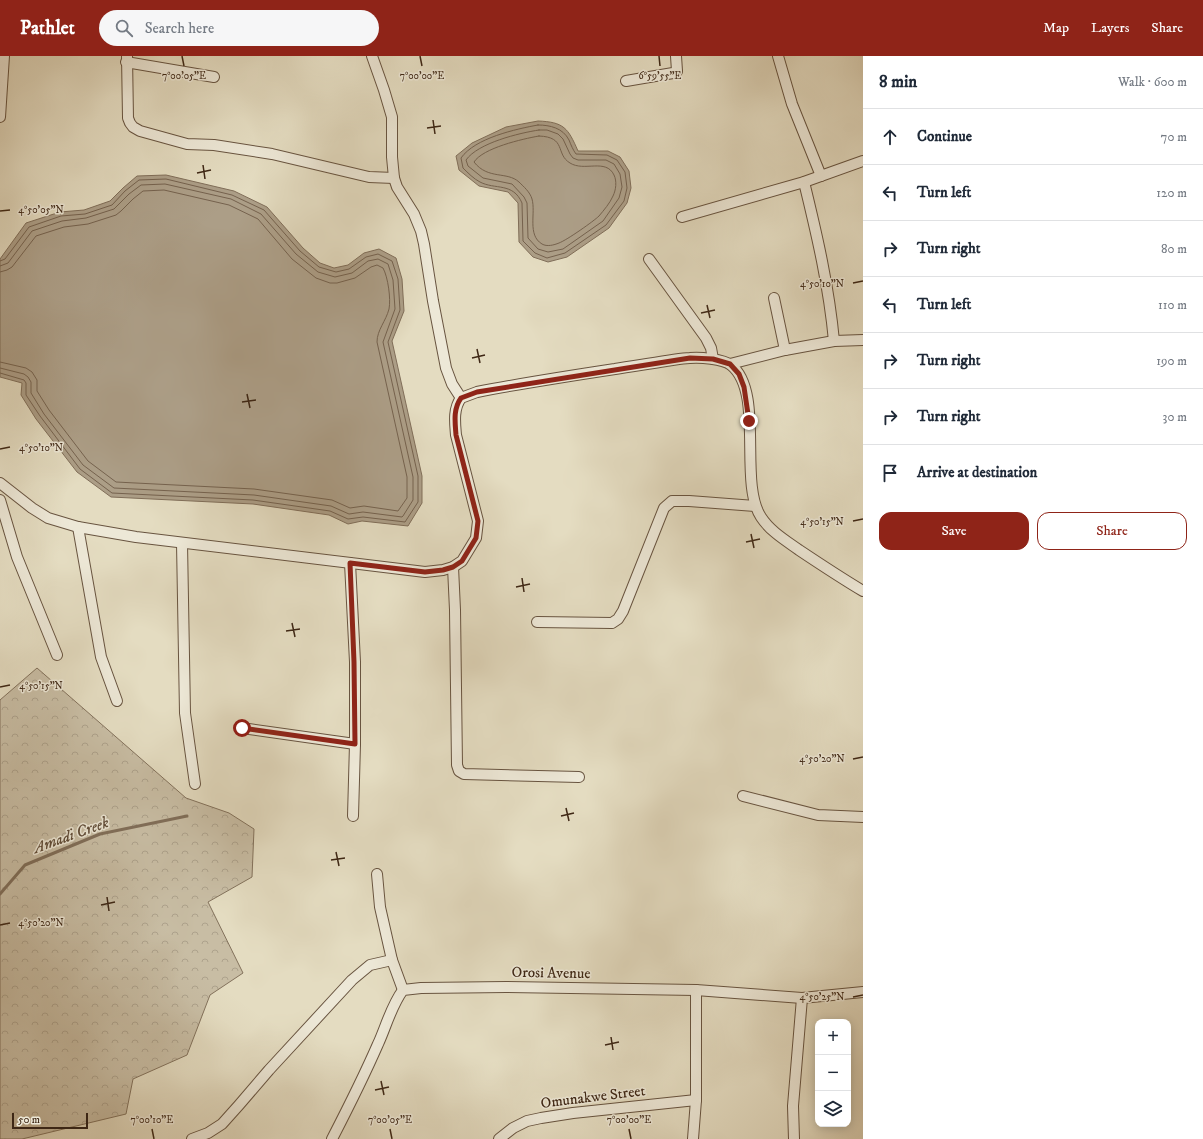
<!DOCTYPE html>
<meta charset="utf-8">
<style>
body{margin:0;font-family:"IM FELL DW Pica",serif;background:#f6f6f7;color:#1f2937}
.controls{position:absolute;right:12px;bottom:12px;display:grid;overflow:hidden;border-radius:8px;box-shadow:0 2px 10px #0003}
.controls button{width:36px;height:36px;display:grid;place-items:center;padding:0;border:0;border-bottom:1px solid #e0e1e3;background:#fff;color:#1f2937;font:20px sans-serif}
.scale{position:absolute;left:12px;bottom:10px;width:76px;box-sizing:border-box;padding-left:4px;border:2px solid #3e2715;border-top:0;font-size:11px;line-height:14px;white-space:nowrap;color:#3e2715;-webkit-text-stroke:3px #ede8d7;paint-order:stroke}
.stop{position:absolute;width:12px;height:12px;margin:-9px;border:3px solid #8f2418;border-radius:50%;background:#fff}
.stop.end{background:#8f2418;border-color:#fff;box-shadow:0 1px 4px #0008}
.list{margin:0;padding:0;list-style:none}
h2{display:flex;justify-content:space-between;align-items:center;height:52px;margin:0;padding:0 16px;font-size:17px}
h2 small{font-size:13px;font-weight:400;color:#747a83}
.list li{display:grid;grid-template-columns:26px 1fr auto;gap:12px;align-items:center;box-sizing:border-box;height:56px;padding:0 16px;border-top:1px solid #e0e1e3}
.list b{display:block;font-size:15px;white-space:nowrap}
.list em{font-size:13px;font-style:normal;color:#747a83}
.actions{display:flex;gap:8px;padding:12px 16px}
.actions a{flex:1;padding:9px 0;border:1px solid #8f2418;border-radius:12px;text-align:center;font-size:14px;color:#8f2418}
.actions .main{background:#8f2418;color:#fff}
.icon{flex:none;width:22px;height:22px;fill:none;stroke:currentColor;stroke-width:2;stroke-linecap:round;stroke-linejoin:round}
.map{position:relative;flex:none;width:863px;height:1083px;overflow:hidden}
header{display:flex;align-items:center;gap:24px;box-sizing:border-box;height:56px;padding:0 20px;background:#8f2418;color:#fff}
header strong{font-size:19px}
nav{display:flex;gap:22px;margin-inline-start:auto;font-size:14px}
.search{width:280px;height:36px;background:#f6f6f7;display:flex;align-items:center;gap:10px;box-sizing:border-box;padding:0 14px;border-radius:22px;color:#747a83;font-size:15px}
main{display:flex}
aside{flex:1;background:#fff}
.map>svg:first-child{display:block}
.forest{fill:url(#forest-crowns);stroke:#83725c}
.water{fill:#ac9e87;stroke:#806e59}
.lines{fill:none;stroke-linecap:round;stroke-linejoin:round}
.shore{stroke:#75624e;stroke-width:1}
.stream{stroke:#806e59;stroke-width:3}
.street-casing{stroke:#685440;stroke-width:12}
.street{stroke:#ede8d7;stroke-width:10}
.route{stroke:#8f2418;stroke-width:5}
.ticks{fill:none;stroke:#3e2715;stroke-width:1.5}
.labels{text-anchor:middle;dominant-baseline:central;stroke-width:3;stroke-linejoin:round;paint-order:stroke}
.street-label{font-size:15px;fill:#3e2715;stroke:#ede8d7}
.water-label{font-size:16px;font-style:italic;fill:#5f4b37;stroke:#ede8d7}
.ticks-label{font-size:10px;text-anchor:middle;fill:#3e2715;stroke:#ede8d7;stroke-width:3;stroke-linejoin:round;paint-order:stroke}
</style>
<header>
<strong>Pathlet</strong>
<div class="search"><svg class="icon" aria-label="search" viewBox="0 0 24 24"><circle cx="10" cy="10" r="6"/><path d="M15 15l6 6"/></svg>Search here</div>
<nav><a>Map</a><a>Layers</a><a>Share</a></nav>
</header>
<main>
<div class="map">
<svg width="863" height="1083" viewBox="0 0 863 1083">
<defs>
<pattern id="forest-crowns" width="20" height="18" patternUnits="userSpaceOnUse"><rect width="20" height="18" fill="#c8bda4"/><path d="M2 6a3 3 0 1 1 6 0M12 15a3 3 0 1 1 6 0" fill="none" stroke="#ada28c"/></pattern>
</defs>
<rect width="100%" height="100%" fill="#e4dcc1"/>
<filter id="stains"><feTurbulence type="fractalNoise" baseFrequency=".005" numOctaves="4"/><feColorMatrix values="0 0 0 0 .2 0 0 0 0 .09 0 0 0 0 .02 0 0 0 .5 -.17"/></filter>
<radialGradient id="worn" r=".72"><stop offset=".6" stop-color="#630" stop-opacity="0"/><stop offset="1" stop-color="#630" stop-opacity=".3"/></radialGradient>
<path class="forest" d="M37,612L186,742L229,757L254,773L252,821L208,846L243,917L210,939L187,999L133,1023L126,1058L22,1083H0V644Z"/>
<g class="water">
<path d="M538,65C564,66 568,72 578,95H608L620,101L629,115L631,132L627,147L609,172L567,201L548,206L533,201L519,186L518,147L508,136L479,130L459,114L456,100L472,87L506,71Z"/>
<path d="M166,119L234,135L267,151L303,192L320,207L334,212L348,209L364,197L379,193L396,202L402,223L404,255L392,285L422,420V447L408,470L362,465L348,468L329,459L253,448L111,441L77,416L36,363L21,339L22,327L0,321V203L26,167L60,156L84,154L110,145L123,132L137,120Z"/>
</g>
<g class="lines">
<g class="shore">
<path d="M538,69C550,69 563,72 569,84C571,89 573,94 576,98L607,99L617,104L625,116L627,132L624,145L606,169L565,197L547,202L535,197L523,185L522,147C513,126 495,134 480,126C474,123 468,117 463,112L461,102C475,82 516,73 538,69Z"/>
<path d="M539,74H547L558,78L563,83L570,98L573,102L578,104H606L614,108L620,118L622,131L619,142L603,165L563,193L548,196L538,193L528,182L527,147L524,141L512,128L483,122L468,110L466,104C478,87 519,77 539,74Z"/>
<path d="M539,80C567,81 555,98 570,107C584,116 606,102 614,119C617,125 616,134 613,140C610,147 604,154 599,160C594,165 567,184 559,187C554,189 547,191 542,188C527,179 536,157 532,143C530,136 524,131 519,126C507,115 488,124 474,106C483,92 522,83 539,80Z"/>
<path d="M0,205L5,203L29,171L61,160L85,158L112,149L125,135L139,124L166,123L232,139L264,154L300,195L319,211L336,216L349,213L366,201L378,198L392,205L398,223L400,254L388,286L418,420V446L405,466L363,461L348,463L330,455L253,444L112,437L80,413L40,360L26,339V327L24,324L0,317"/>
<path d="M0,210L8,207L32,175L62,165L86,162L114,153L129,138L141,129L165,128L231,143L261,158L296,198L318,216L335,221L352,217L368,205L378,203L388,208L393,224L395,253L383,286L413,421V444L403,460L402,461L363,456L349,458L331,450L254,439L114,432L83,409L44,358L31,337V326L28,321L24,318L0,312"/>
<path d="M0,216L7,214L12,211L36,180L64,171L88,168L116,159L121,155L133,143L143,135L164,134L229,149L258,163L292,203L316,222L330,227H337L355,222L371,211L377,209L383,212C388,221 391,243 389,253C386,265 377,274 377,286L407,421V442L398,455L364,450L350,452L332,444L254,433L116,426L88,405L49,354L37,335V324L32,316L26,312L0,306"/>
</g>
<path class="stream" d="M0,838L25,809L100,778L187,760"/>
<defs>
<g id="street">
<path d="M127,0L128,62L130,67L133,71L140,75L187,88L214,89L272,98L369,121L394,122"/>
<path d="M372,0L384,34L392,61V101L394,122L397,131L414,158L421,175L424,188L433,245L446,312L452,328L461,342"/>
<path d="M778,0L792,48L821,120"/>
<path d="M126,6L214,21"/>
<path d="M626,25L673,17L677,15L676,0"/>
<path d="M0,61L4,0"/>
<path d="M804,126C817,179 829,231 834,285"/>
<path d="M682,161L804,126L863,105"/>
<path d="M649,203L706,282L711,292L713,303"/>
<path d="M774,242L785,294"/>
<path d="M730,308L785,294L834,285L863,284"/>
<path d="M0,427L32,452L48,462L78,471L136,481L425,516L443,514L453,511L462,505L476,482L478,465L456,379C455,367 453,353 461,342L477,336C523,327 569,320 615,313C632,310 649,308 666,305C674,304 682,302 690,302C700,301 723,303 731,309C765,336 738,426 761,461C770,475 785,484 799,494C820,508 841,522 863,535"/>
<path d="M0,444L17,501L57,599"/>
<path d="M78,471L101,601L117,645"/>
<path d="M182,487L185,657L195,728"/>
<path d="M350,507L355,606V688L353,760"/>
<path d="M453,511L455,554L457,709L459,715L464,718L579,721"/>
<path d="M537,566L612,567L618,563L623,555L664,452L672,445H689L755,450"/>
<path d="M242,672L355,688"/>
<path d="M743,740L818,759L863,761"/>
<path d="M377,818L380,851L392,904L403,934"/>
<path d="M192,1083L208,1077L222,1068L239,1049L269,1014L352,924L370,909L392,904"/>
<path d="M332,1083C348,1052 364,1020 378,988C386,971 391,950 403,934L421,932L506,931L696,934L802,942L863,936"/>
<path d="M499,1083L513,1072L527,1065L541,1062L573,1057L696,1044"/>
<path d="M693,1083L696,1044V934"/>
<path d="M794,1083L793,1050L802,942"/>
</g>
</defs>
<use href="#street" class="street-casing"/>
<use href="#street" class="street"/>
</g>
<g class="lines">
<path class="route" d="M242,672L355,688L354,606L350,507L425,516L443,514L453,511L462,505L476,482L478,465L456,379C455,366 453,353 461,342L477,336L690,302L713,303L730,308L739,318L744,331L749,365"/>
</g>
<path class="ticks" d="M182,0L184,10M420,0L422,10M659,0L660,10M433,64L435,78M427,72L441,70M203,109L205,123M197,117L211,114M0,155L10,154M853,227L863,225M707,249L710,262M701,257L715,254M477,293L480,307M472,302L485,299M247,338L250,352M242,346L256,344M0,393L10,391M853,465L863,463M751,478L754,492M746,486L760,483M522,522L524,536M516,531L530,528M292,567L295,581M286,575L300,573M0,631L10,629M853,703L863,701M566,752L569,765M561,760L574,757M336,796L339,810M331,804L345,802M107,841L109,855M101,849L115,846M0,869L10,867M853,941L863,939M611,981L613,994M605,989L619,986M381,1025L384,1039M375,1034L389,1031M152,1073L154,1083M390,1073L392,1083M629,1073L631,1083"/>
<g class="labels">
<g class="street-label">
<text transform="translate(551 917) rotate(1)">Orosi Avenue</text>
<text transform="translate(593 1041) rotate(-7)">Omunakwe Street</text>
</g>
<g class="water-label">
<text transform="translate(71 779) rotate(-20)">Amadi Creek</text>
</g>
</g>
<g class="ticks-label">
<text x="184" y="23">7°00'05"E</text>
<text x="422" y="23">7°00'00"E</text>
<text x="660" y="23">6°59'55"E</text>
<text x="41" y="157">4°50'05"N</text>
<text x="822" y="231">4°50'10"N</text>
<text x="41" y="395">4°50'10"N</text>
<text x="822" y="469">4°50'15"N</text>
<text x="41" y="633">4°50'15"N</text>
<text x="822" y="706">4°50'20"N</text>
<text x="41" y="870">4°50'20"N</text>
<text x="822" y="944">4°50'25"N</text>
<text x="152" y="1067">7°00'10"E</text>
<text x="390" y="1067">7°00'05"E</text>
<text x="629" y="1067">7°00'00"E</text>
</g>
<rect width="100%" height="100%" filter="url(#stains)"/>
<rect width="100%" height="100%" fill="url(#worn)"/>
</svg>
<div class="controls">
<button>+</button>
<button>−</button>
<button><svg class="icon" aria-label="layers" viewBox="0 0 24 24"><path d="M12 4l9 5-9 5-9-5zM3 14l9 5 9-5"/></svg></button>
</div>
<div class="scale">50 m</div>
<div class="stop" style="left:242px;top:672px"></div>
<div class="stop end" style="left:749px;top:365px"></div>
</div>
<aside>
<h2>8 min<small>Walk · 600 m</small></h2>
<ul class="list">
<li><svg class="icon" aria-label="ahead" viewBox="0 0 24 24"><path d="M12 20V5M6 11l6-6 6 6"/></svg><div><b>Continue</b></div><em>70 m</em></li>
<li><svg class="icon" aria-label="left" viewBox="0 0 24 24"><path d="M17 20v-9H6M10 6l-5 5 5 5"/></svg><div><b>Turn left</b></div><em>120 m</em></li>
<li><svg class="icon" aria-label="right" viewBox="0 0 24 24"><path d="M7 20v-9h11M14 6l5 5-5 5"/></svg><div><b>Turn right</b></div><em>80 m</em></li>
<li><svg class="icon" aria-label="left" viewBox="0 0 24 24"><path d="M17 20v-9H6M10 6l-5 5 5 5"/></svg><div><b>Turn left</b></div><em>110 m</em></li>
<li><svg class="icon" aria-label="right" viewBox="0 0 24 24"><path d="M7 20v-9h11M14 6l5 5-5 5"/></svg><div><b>Turn right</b></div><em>190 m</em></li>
<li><svg class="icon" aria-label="right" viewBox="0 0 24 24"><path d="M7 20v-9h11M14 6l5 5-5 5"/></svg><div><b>Turn right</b></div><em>30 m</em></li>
<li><svg class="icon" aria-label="arrive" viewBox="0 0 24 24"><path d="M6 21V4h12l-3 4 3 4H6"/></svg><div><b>Arrive at destination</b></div></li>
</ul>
<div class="actions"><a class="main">Save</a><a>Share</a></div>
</aside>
</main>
